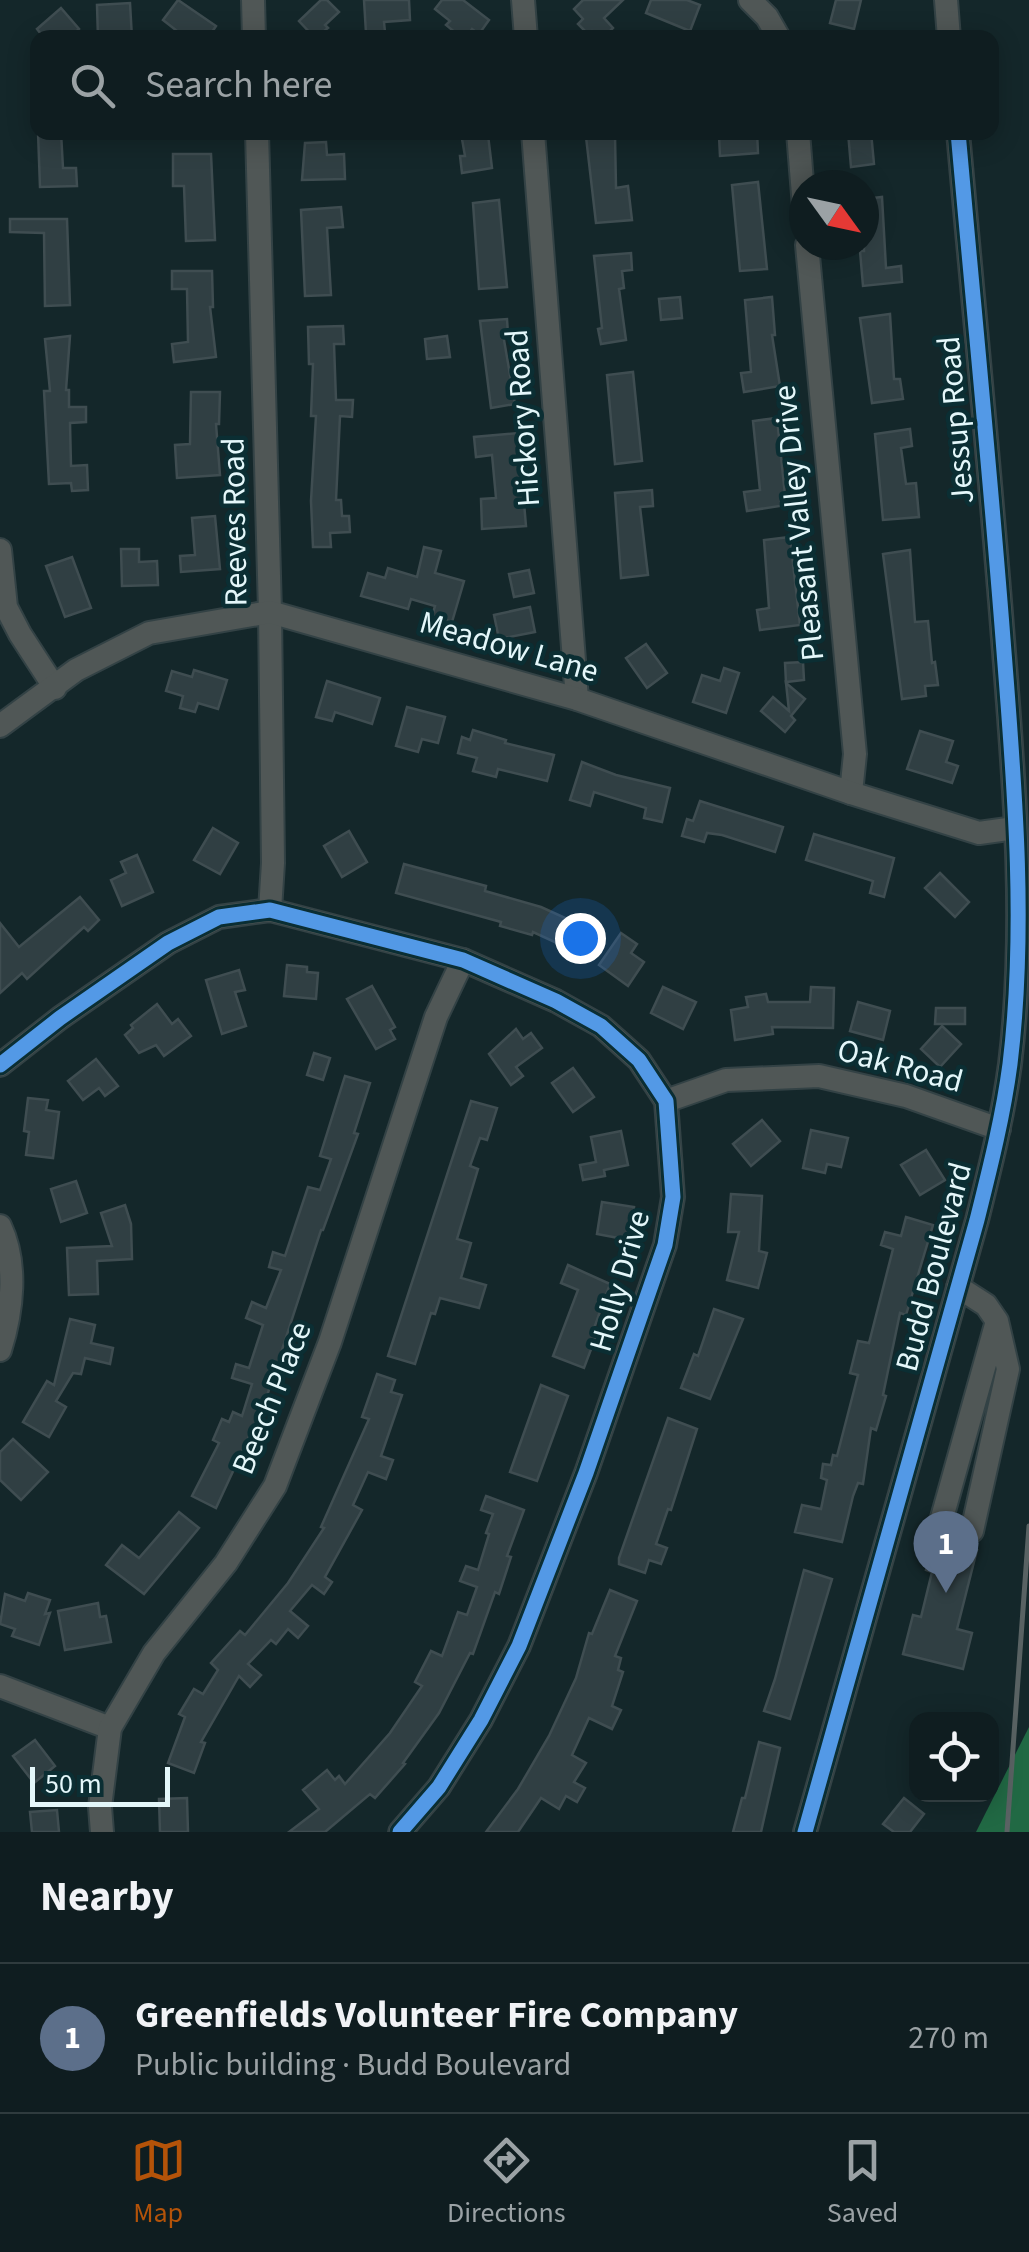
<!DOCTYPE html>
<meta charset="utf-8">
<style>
body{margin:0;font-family:"Source Sans 3",sans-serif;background:#1d2a2d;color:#f1f3f6}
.controls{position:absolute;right:30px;bottom:30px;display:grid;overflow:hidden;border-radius:20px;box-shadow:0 5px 25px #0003}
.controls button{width:90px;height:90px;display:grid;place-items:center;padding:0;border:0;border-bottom:2px solid #2f3b3e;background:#0f1d20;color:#f1f3f6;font:50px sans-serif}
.compass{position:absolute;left:789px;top:170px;width:90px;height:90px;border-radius:50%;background:#0f1d20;box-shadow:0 5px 25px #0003;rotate:123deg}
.scale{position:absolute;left:30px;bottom:25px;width:140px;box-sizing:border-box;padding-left:10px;border:5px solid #e4f7fa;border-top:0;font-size:28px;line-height:35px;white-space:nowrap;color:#e4f7fa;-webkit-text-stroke:8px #0b2e33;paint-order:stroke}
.you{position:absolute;left:580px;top:938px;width:35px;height:35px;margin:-25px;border:8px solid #fff;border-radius:50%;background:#1a73e8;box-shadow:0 0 0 15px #1a73e833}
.badge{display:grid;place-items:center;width:65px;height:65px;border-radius:50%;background:#b45309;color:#fff;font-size:32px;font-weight:700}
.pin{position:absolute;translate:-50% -82px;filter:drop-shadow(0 2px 5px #0008)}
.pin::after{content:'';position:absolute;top:52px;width:35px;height:30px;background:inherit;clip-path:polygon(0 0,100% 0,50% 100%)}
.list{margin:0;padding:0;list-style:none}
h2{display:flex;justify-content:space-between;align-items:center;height:130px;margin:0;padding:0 40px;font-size:42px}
h2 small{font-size:32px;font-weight:400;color:#9ba2a5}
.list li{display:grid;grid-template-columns:65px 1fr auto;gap:30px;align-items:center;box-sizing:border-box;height:150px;padding:0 40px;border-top:2px solid #2f3b3e}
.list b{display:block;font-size:38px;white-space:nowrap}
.list p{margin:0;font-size:32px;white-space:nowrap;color:#9ba2a5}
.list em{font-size:32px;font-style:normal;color:#9ba2a5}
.icon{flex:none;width:55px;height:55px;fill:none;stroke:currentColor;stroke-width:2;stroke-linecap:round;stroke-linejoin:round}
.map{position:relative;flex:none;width:1029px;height:1832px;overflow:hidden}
.search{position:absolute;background:#0f1d20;box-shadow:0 5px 25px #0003;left:30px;right:30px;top:30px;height:110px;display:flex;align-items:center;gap:25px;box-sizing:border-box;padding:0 35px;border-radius:20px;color:#9ba2a5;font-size:38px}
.sheet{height:280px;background:#0f1d20}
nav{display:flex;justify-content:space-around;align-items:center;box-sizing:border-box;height:140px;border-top:2px solid #2f3b3e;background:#0f1d20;font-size:28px;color:#9ba2a5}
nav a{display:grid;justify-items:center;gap:5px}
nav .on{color:#b45309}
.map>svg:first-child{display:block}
.forest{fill:#216944}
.building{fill:#303f43;stroke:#3f4d51;stroke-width:2.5}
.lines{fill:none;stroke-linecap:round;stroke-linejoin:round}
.minor-casing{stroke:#334245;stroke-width:26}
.minor{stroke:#505756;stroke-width:22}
.rail{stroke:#596263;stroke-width:5}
.cycleway-casing{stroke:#0b2e33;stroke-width:21}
.cycleway{stroke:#5399e6;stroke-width:15}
.labels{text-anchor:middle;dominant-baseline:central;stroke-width:9;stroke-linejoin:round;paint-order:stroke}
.street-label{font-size:32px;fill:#e4f7fa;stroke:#0b2e33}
</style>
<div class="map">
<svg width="1029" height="1832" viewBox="0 0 1029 1832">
<rect width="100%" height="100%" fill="#14272a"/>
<path class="forest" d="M1029,1727V1832H976Z"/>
<g class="building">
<path d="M178,0L216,26L208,38H186L163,20Z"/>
<path d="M321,0H327L339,12L325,25L328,28L315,38L299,21Z"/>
<path d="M364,0H409L410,20L384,22L385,32L366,33Z"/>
<path d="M442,0H463L489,20L479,34L472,29L466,38H462L446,25L450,21L435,9Z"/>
<path d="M583,0H623L604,18L613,28L603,38L592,31L588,34L578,24L583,19L574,9Z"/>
<path d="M651,0H687L700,5L690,31L646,13Z"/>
<path d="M836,0H861L854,29L830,23Z"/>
<path d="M130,3L132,38H98L97,5Z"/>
<path d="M61,8L79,29L69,38H44L37,29Z"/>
<path d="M38,132H61L63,168H76L77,186L40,187Z"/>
<path d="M732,132H757L758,153L720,156L719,136H732Z"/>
<path d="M848,132H871L874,164L851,167Z"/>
<path d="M488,135L492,168L462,173L460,156H465L462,139Z"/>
<path d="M615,135L616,188L628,186L632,220L596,223L586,137Z"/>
<path d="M326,142L327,155L344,154L345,179L302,180L305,143Z"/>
<path d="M173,154H211L215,240L186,241L184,186H173Z"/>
<path d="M758,182L767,269L740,271L732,185Z"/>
<path d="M882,197L886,268L901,266L902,282L863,286L860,251H864V199Z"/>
<path d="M499,200L507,287L479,289L473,203Z"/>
<path d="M341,207L343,227L327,228L331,295L305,296L301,210Z"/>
<path d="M10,219H67L70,305L45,306L44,233L10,232Z"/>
<path d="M631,253L632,270L622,271L624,288L619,289L626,340L601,344L598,329L602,328L594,256Z"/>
<path d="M172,271H212L213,307H210L216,357L174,362L172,344L188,342L187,289H172Z"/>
<path d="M680,297L682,318L661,320L659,299Z"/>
<path d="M772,297L775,335H772L780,386L744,392L741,373L751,372L745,300Z"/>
<path d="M890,314L894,379H900L903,399L872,403L860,318Z"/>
<path d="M507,319L508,334H503L515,404L491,408L480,321Z"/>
<path d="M343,326L344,344H334L336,400H353L352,417L340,416L336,500H341L342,516H349L350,532L330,533L331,547H313L311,501L316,416H311L313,364H309L308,327Z"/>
<path d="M70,336L66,390H69V407H86V422L70,423L71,466L87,465L88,490L72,491L71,483L49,484L44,391H50L45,339Z"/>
<path d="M447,336L450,357L427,359L425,339Z"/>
<path d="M633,372L642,461L615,464L607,375Z"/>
<path d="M191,392H220L219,424H216L220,475L177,478L175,445L190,444Z"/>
<path d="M777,418L786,505L747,511L744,492L760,490L753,421Z"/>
<path d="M910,429L912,446L901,448L906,484L916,483L919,517L883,520L875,434Z"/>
<path d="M518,433L526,526L482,529L481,499L496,498L492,455L476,457L474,437Z"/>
<path d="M652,490L653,506L640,507L648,575L621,578L615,493Z"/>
<path d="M215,516L220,569L181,572L180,556L195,555L192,518Z"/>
<path d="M790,537L800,625L760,630L757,610L769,608L764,540Z"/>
<path d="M424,547L441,551L435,573L464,581L452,622L432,616L435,606L411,599L408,609L361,596L368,573L385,578L388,568L417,577Z"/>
<path d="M121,549H139V562L157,561L158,585L122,586Z"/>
<path d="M910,550L915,622L928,621L932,663L935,662L938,685L925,686L926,696L902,699L883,554Z"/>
<path d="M72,557L91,608L65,617L46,566Z"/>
<path d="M529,570L534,593L514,597L509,574Z"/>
<path d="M530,607L535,632L499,639L494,615Z"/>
<path d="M646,644L667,673L647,688L626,658Z"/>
<path d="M803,662L804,680L786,682L785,663Z"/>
<path d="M724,668L739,673L726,713L693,702L702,675L720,681Z"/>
<path d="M194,670L227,680L218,709L198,703L195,712L180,708L183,696L166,691L172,671L192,677Z"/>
<path d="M327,681L380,698L372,724L335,712L332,721L316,717Z"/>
<path d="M786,683L805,699L791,716L795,720L785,732L761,711L773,697L789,711Z"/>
<path d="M407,707L445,717L438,743L422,739L418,752L396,746Z"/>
<path d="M473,730L506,740L505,743L554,755L547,781L498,769L496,777L473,771L477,758L458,753L462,737L470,740Z"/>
<path d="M920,731L953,741L946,762L958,766L952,783L907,769Z"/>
<path d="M582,762L616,775L670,788L662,822L644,818L646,808L594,792L590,806L570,800Z"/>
<path d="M700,801L783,827L775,852L722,835L707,833L704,842L682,836L687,819L693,821Z"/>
<path d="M213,828L238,843L220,874L194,860Z"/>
<path d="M349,831L367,862L342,877L324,846Z"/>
<path d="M814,834L894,858L884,897L870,893L873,881L806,860Z"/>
<path d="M137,855L153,892L122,906L111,880L126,873L121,862Z"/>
<path d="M404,864L486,886L485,891L541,907L592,930L581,954L533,932L532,935L500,926L501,922L396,893Z"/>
<path d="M940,873L969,902L955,917L925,888Z"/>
<path d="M80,897L99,920L88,931L84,927L27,979L22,973L0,993V923L19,947Z"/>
<path d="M621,933L637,944L631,953L644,962L628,986L599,965Z"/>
<path d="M287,965L307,967V972L318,973L316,999L284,996Z"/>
<path d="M239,970L245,990L235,992L246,1026L222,1034L206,980Z"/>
<path d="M372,986L395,1027L390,1030L395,1039L376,1049L347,999Z"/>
<path d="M663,987L696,1002L683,1029L651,1013Z"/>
<path d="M811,987L834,988L833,1028L772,1027L773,1034L735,1040L731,1010L748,1007L746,997L766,994L768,1002H810Z"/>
<path d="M858,1002L890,1011L883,1040L850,1031Z"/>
<path d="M157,1004L172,1024L178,1019L191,1036L164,1056L156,1045L139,1053L125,1035L133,1028L131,1025Z"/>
<path d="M936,1008H965V1024H935Z"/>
<path d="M942,1026L961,1044L940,1067L921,1049Z"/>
<path d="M516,1029L523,1039L531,1033L542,1048L516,1067L523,1076L511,1085L489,1054Z"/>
<path d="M314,1053L330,1058L323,1080L307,1075Z"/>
<path d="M96,1059L118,1086L105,1096L99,1088L83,1100L68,1081Z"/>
<path d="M573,1068L594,1097L573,1112L552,1083Z"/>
<path d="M345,1076L370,1083L354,1133L358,1134L323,1230H321L265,1402L216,1508L192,1496L219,1443L213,1440L222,1419L229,1422L233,1412L242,1416L252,1384L232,1378L236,1364L249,1368L263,1325L246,1318L252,1302L266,1308L281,1270L269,1267L273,1252L285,1256L308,1187L320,1190L331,1159L320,1156Z"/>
<path d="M28,1098L48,1100L46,1110L59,1112L53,1158L26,1155L29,1132L24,1131Z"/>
<path d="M471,1101L497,1108L487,1140L480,1138L470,1166L478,1169L457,1239L471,1243L461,1278L486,1285L479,1308L440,1298L435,1314L431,1313L415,1364L388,1356Z"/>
<path d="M762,1120L780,1141L751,1166L733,1144Z"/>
<path d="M811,1130L848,1138L841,1167L827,1164L825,1173L803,1168Z"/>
<path d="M621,1131L628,1165L604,1170L605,1176L583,1180L580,1165L596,1162L591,1137Z"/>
<path d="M926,1150L945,1180L920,1195L901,1165Z"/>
<path d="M76,1181L87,1213L61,1222L51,1189Z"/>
<path d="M731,1194L762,1196L759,1251L767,1253L758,1288L727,1280L739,1232H728Z"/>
<path d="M602,1202L634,1207L629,1240L597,1234Z"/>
<path d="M125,1205L131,1224L132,1259L97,1261L98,1294L69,1295L67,1248L112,1246L101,1213Z"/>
<path d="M906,1217L933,1225L906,1315L900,1313L883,1395L886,1396L876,1430L871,1428L863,1484L858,1483L853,1496L842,1542L795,1532L802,1505L821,1509L827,1480L821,1478L823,1464L831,1465L833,1455L837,1456L858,1375L850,1373L858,1341L869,1343L893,1249L881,1245L885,1232L901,1236Z"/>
<path d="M568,1265L610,1284L592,1334L596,1336L584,1368L553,1356L578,1290L561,1283Z"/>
<path d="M714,1309L743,1319L710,1399L681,1388L694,1354L698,1356Z"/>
<path d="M70,1319L95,1325L91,1343L113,1348L110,1364L85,1358L81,1374L73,1373L56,1401L66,1407L49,1437L23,1422L47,1381L54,1385Z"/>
<path d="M377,1374L395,1380L391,1392L402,1395L381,1456L393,1460L386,1479L368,1472L353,1505L362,1510L325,1577L332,1582L324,1594L312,1585L290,1611L308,1626L298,1638L288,1629L276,1644L271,1640L248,1664L261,1675L250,1687L239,1676L201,1742L205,1743L194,1773L168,1763L185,1717L179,1714L194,1689L203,1694L218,1670L211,1663L240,1631L245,1635L288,1583L324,1528L321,1527L369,1419L362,1417Z"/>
<path d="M541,1385L568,1396L537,1481L510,1472Z"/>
<path d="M668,1418L697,1429L671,1510L668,1509L656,1544L667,1548L661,1564L649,1560L645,1573L619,1564V1558Z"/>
<path d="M13,1439L48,1472L21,1500L0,1480V1452Z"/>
<path d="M486,1496L524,1510L507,1556L511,1557L499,1594L495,1592L473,1654L470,1653L439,1713L403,1763L405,1764L375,1798L370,1794L325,1832H289L319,1809L303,1790L327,1770L335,1780L339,1776L345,1784L390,1733L422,1686L415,1682L431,1651L442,1656L458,1612L467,1615L477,1587L460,1581L466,1566L478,1570L489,1534L486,1533L493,1514L481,1510Z"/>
<path d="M179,1512L199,1528L144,1594L106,1565L122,1545L139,1558Z"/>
<path d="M933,1539L977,1550L957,1629L972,1633L963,1669L903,1654L913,1615L921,1617L932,1572L926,1570Z"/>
<path d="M804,1570L832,1579L790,1719L764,1711L775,1679Z"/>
<path d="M610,1590L637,1601L615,1656L621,1658L618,1670L623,1672L612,1706L621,1710L612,1729L589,1718L572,1755L586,1763L574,1782L585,1788L577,1802L566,1796L559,1809L541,1798L518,1832H486L518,1789L549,1736L576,1678L589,1633L592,1634Z"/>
<path d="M28,1593L50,1600L45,1614L50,1613L39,1645L12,1636L15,1629L0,1624L5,1594L25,1601Z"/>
<path d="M98,1603L100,1617L106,1616L111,1642L65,1650L58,1611Z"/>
<path d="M35,1740L55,1766L34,1783L13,1756Z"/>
<path d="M759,1742L780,1748L761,1832H733L742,1798H745Z"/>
<path d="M187,1798L188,1832H160L159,1799Z"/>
<path d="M904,1798L924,1814L910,1832H894L883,1824Z"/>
<path d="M57,1810L59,1832H32L30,1812Z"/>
</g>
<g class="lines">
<defs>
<g id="minor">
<path d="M253,0L254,38"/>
<path d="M523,0L526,38"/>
<path d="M750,0L767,17L779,38"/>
<path d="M946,0L949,38"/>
<path d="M257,132L270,612L273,863L270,910"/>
<path d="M533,132L577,699"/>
<path d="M798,132L804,207"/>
<path d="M807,245L855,754L851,793"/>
<path d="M0,550L6,607L20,634L55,688"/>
<path d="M0,726L76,670L149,633L270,612L577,699L851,793L979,833L1015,828"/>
<path d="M0,1065L60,1018L168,943L219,917L270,910L463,960L556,1001L601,1026L639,1060L666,1101L673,1197L665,1245L586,1473L519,1646L481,1720L439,1787L400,1832"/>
<path d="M666,1101L726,1080L819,1076L906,1096L999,1129"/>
<path d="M0,1226C18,1264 12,1312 0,1350"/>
<path d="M958,1287L986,1305L997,1321L940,1525L972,1531L1008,1369L997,1321"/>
<path d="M0,1686L110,1728"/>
<path d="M102,1832L100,1807L110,1728L154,1653L226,1563L275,1486L330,1342L436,1017L463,960"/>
<path d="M805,1832L977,1220C990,1168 1003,1117 1010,1064C1027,924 1014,779 1003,639C990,470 973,301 958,132"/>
</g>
</defs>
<use href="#minor" class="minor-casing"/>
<use href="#minor" class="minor"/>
<path class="rail" d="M1007,1832L1029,1526"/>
<defs>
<g id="cycleway">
<path d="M0,1065L60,1018L168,943L219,917L270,910L463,960L556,1001L601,1026L639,1060L666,1101L673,1197L665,1245L586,1473L519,1646L481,1720L439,1787L400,1832"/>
<path d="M805,1832L977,1220C990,1168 1003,1117 1010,1064C1027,924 1014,779 1003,639C990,470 973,301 958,132"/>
</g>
</defs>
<use href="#cycleway" class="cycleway-casing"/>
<use href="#cycleway" class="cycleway"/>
</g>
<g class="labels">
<g class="street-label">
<text transform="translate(523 418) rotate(-94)">Hickory Road</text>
<text transform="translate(956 420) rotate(-95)">Jessup Road</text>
<text transform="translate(235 522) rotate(-91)">Reeves Road</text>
<text transform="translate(799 523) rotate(-96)">Pleasant Valley Drive</text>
<text transform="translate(509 647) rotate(16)">Meadow Lane</text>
<text transform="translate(900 1066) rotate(15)">Oak Road</text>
<text transform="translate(934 1267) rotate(-75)">Budd Boulevard</text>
<text transform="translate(620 1281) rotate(-74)">Holly Drive</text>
<text transform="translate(272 1398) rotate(-68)">Beech Place</text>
</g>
</g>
</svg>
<div class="controls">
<button><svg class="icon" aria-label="locate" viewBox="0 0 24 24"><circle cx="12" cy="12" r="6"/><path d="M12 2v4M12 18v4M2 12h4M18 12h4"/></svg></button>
</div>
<svg class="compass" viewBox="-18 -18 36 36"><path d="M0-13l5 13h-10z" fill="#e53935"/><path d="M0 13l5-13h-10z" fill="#9ba2a5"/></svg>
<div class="scale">50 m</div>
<div class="you"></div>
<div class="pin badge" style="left:946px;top:1593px;background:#5c6f8a">1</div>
<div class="search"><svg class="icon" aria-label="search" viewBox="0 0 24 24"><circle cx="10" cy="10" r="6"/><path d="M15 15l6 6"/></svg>Search here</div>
</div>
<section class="sheet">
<h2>Nearby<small></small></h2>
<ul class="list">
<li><span class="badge" style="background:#5c6f8a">1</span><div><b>Greenfields Volunteer Fire Company</b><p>Public building · Budd Boulevard</p></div><em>270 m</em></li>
</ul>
</section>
<nav>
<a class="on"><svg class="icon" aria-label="map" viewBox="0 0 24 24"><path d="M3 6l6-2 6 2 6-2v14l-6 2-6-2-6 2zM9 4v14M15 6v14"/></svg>Map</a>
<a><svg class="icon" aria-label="directions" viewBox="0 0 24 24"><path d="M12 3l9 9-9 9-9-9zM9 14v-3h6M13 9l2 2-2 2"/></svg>Directions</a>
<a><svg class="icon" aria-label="saved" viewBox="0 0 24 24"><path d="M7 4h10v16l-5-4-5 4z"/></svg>Saved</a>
</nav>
